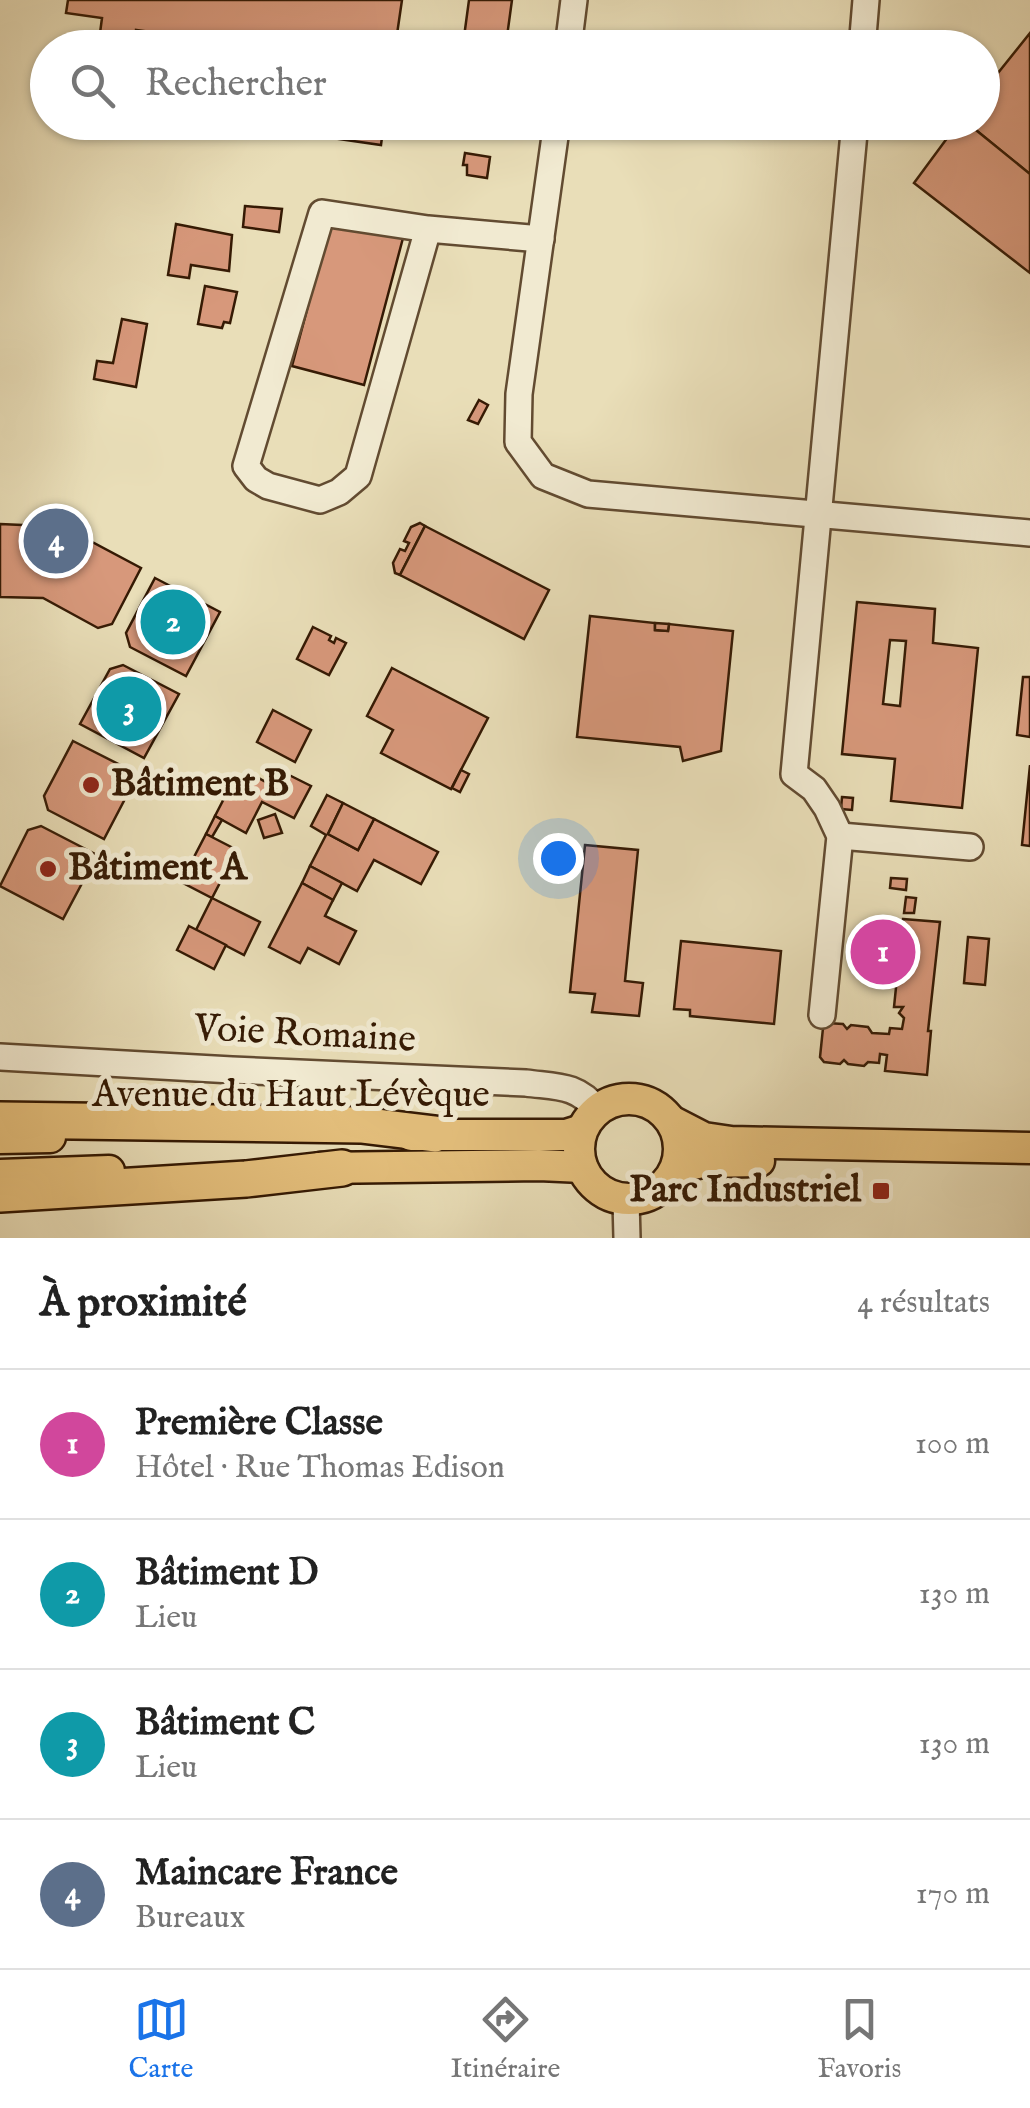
<!DOCTYPE html>
<html lang="fr">
<meta charset="utf-8">
<style>
body{margin:0;font-family:"IM FELL English",serif;background:#f2f2f2;color:#222}
.you{position:absolute;left:558px;top:858px;width:35px;height:35px;margin:-25px;border:8px solid #fff;border-radius:50%;background:#1a73e8;box-shadow:0 0 0 15px #1a73e833}
.badge{display:grid;place-items:center;width:65px;height:65px;border-radius:50%;background:#1a73e8;color:#fff;font-size:32px;font-weight:700}
.pin{position:absolute;translate:-50% -50%;border:5px solid #fff;box-shadow:0 2px 10px #0006}
.list{margin:0;padding:0;list-style:none}
h2{display:flex;justify-content:space-between;align-items:center;height:130px;margin:0;padding:0 40px;font-size:42px}
h2 small{font-size:32px;font-weight:400;color:#767676}
.list li{display:grid;grid-template-columns:65px 1fr auto;gap:30px;align-items:center;box-sizing:border-box;height:150px;padding:0 40px;border-top:2px solid #e0e0e0}
.list b{display:block;font-size:38px;white-space:nowrap}
.list p{margin:0;font-size:32px;white-space:nowrap;color:#767676}
.list em{font-size:32px;font-style:normal;color:#767676}
.icon{flex:none;width:55px;height:55px;fill:none;stroke:currentColor;stroke-width:2;stroke-linecap:round;stroke-linejoin:round}
.map{position:relative;flex:none;width:1030px;height:1238px;overflow:hidden}
.search{position:absolute;background:#fff;box-shadow:0 2px 8px #0004;left:30px;right:30px;top:30px;height:110px;display:flex;align-items:center;gap:25px;box-sizing:border-box;padding:0 35px;border-radius:55px;color:#767676;font-size:38px}
.sheet{height:730px;background:#fff}
nav{display:flex;justify-content:space-around;align-items:center;box-sizing:border-box;height:140px;border-top:2px solid #e0e0e0;background:#fff;font-size:28px;color:#767676}
nav a{display:grid;justify-items:center;gap:5px}
nav .on{color:#1a73e8}
.map>svg:first-child{display:block}
.building{fill:#d7987b;stroke:#351a04;stroke-width:2.5;fill-rule:evenodd}
.lines{fill:none;stroke-linecap:round;stroke-linejoin:round}
.minor-casing{stroke:#624b31;stroke-width:30}
.major-casing{stroke:#351a04;stroke-width:35}
.highway-casing{stroke:#351a04;stroke-width:40}
.minor{stroke:#f1ead1;stroke-width:25}
.major{stroke:#e4bf7c;stroke-width:30}
.highway{stroke:#e4bf7c;stroke-width:35}
.poi-dot{fill:#8f2418;stroke:#f1ead1;stroke-width:4}
.labels{text-anchor:middle;dominant-baseline:central;stroke-width:10;stroke-linejoin:round;paint-order:stroke}
.poi-label{font-size:38px;font-weight:bold;fill:#351a04;stroke:#f1ead1;text-anchor:start}
.street-label{font-size:38px;fill:#351a04;stroke:#f1ead1}
</style>
<div class="map">
<svg width="1030" height="1238" viewBox="0 0 1030 1238">
<rect width="100%" height="100%" fill="#e9deb8"/>
<filter id="stains"><feTurbulence type="fractalNoise" baseFrequency=".002" numOctaves="4"/><feColorMatrix values="0 0 0 0 .2 0 0 0 0 .09 0 0 0 0 .02 0 0 0 .5 -.17"/></filter>
<radialGradient id="worn" r=".72"><stop offset=".6" stop-color="#630" stop-opacity="0"/><stop offset="1" stop-color="#630" stop-opacity=".3"/></radialGradient>
<g class="building">
<path d="M68,0H402L395,48H177L179,36L136,30L134,48H98L102,18L66,13Z"/>
<path d="M469,0H512L506,44L464,37Z"/>
<path d="M1030,33V174L966,122H982V93Z"/>
<path d="M220,122H384L381,145Z"/>
<path d="M959,122H966L1030,174V273L914,183Z"/>
<path d="M465,153L490,157L487,178L467,175V165H463Z"/>
<path d="M245,206L282,209L279,232L243,227Z"/>
<path d="M331,219L403,238L364,385L292,366Z"/>
<path d="M176,224L232,235L229,271L191,265L189,278L168,275Z"/>
<path d="M205,286L237,292L230,323L224,322L222,328L198,324Z"/>
<path d="M122,319L147,324L136,387L94,379L97,361L113,363Z"/>
<path d="M479,400L488,405L478,424L468,420Z"/>
<path d="M420,523L425,526L400,575L395,573L393,563L400,549L405,551L409,543L404,541L411,527Z"/>
<path d="M0,524L44,526V550L65,556L77,534L141,568L112,624L98,628L43,598L0,597Z"/>
<path d="M425,526L549,590L524,639L400,575Z"/>
<path d="M155,578L220,612L186,676L130,647L126,633Z"/>
<path d="M857,602L935,609L933,643L978,648L962,808L891,801L895,759L842,754ZM890,640L906,641L900,706L883,704Z"/>
<path d="M590,616L655,623V630L668,631L669,624L733,631L721,751L683,761L680,747L577,737Z"/>
<path d="M655,623L669,624L668,631L655,630Z"/>
<path d="M313,627L331,636L329,640L334,643L336,638L346,643L329,675L297,659Z"/>
<path d="M123,665L179,694L144,758L80,724L110,669Z"/>
<path d="M392,668L488,718L451,789L381,753L393,730L367,716Z"/>
<path d="M1023,677H1030V737L1017,735Z"/>
<path d="M273,710L311,730L295,762L257,742Z"/>
<path d="M73,741L138,774L104,839L48,810L44,796Z"/>
<path d="M1030,765V846L1022,845Z"/>
<path d="M279,770L311,786L294,818L262,802L246,833L215,816L231,785L246,793L255,776L271,785Z"/>
<path d="M461,770L469,774L460,792L452,788Z"/>
<path d="M327,795L343,803L328,834L358,850L374,819L438,852L421,884L374,860L357,891L310,866L326,835L311,826Z"/>
<path d="M842,797L853,798L852,810L841,809Z"/>
<path d="M343,803L374,819L358,850L328,834Z"/>
<path d="M275,814L282,833L264,838L258,820Z"/>
<path d="M215,816L222,820L212,837L206,834Z"/>
<path d="M41,826L97,855L63,919L0,886L28,830Z"/>
<path d="M206,834L237,850L212,898L181,882Z"/>
<path d="M585,845L638,850L625,981L643,983L639,1016L592,1012L595,994L570,992Z"/>
<path d="M310,866L342,883L333,900L302,883Z"/>
<path d="M891,878L907,879L906,890L890,888Z"/>
<path d="M302,883L333,900L325,916L356,931L339,964L308,948L300,963L269,947Z"/>
<path d="M906,897L916,898L914,913H904Z"/>
<path d="M212,898L260,922L244,955L196,930Z"/>
<path d="M903,919L940,922L928,1031H931L927,1075L885,1071L887,1055L880,1054L879,1063L868,1062L864,1066L848,1064L844,1060L840,1064L824,1062L820,1057L823,1028L827,1023L843,1024L847,1029L851,1025L868,1027L872,1033L889,1034L890,1028L902,1029L904,1018L899,1013L903,1007H894Z"/>
<path d="M189,926L226,945L214,969L177,950Z"/>
<path d="M968,937L989,939L985,985L964,983Z"/>
<path d="M681,941L781,951L774,1024L690,1016V1010L674,1009Z"/>
</g>
<g class="lines">
<defs>
<g id="minor">
<path d="M568,48L574,0"/>
<path d="M862,48L866,0"/>
<path d="M557,122L519,394L518,442L543,476L588,494L1030,533"/>
<path d="M428,229L322,213L246,466L256,479L268,486L320,500L339,492L358,476L428,229L541,239"/>
<path d="M840,836L970,847"/>
<path d="M822,1015L840,836L827,808L814,789L794,774L855,122"/>
<path d="M0,1057L232,1070L526,1083C556,1087 577,1084 597,1110"/>
<path d="M626,1200L627,1238"/>
</g>
<g id="major">
<circle cx="629" cy="1149" r="50"/>
<path d="M673,1122L704,1138L731,1142L1030,1148"/>
<path d="M411,1135H566L582,1130"/>
<path d="M0,1138L50,1137"/>
<path d="M677,1167L703,1162L759,1161"/>
<path d="M320,1168L539,1165L582,1167"/>
<path d="M0,1175L109,1171"/>
</g>
<g id="highway">
<path d="M0,1120L361,1125L435,1134"/>
<path d="M0,1194L246,1179L342,1168"/>
</g>
</defs>
<use href="#minor" class="minor-casing"/>
<use href="#major" class="major-casing"/>
<use href="#highway" class="highway-casing"/>
<use href="#minor" class="minor"/>
<use href="#major" class="major"/>
<use href="#highway" class="highway"/>
</g>
<g class="poi-dot">
<circle cx="91" cy="785" r="10"/>
<circle cx="48" cy="869" r="10"/>
<rect x="871" y="1181" width="20" height="20" rx="5"/>
</g>
<g class="labels">
<g class="poi-label">
<text x="111" y="785">Bâtiment B</text>
<text x="68" y="869">Bâtiment A</text>
<text x="861" y="1191" text-anchor="end">Parc Industriel</text>
</g>
<g class="street-label">
<text transform="translate(305 1035) rotate(3)">Voie Romaine</text>
<text x="291" y="1096">Avenue du Haut Lévèque</text>
</g>
</g>
<rect width="100%" height="100%" filter="url(#stains)"/>
<rect width="100%" height="100%" fill="url(#worn)"/>
</svg>
<div class="you"></div>
<div class="pin badge" style="left:883px;top:952px;background:#d1479c">1</div>
<div class="pin badge" style="left:173px;top:622px;background:#0f9aa8">2</div>
<div class="pin badge" style="left:129px;top:709px;background:#0f9aa8">3</div>
<div class="pin badge" style="left:56px;top:541px;background:#5c6f8a">4</div>
<div class="search"><svg class="icon" aria-label="search" viewBox="0 0 24 24"><circle cx="10" cy="10" r="6"/><path d="M15 15l6 6"/></svg>Rechercher</div>
</div>
<section class="sheet">
<h2>À proximité<small>4 résultats</small></h2>
<ul class="list">
<li><span class="badge" style="background:#d1479c">1</span><div><b>Première Classe</b><p>Hôtel · Rue Thomas Edison</p></div><em>100 m</em></li>
<li><span class="badge" style="background:#0f9aa8">2</span><div><b>Bâtiment D</b><p>Lieu</p></div><em>130 m</em></li>
<li><span class="badge" style="background:#0f9aa8">3</span><div><b>Bâtiment C</b><p>Lieu</p></div><em>130 m</em></li>
<li><span class="badge" style="background:#5c6f8a">4</span><div><b>Maincare France</b><p>Bureaux</p></div><em>170 m</em></li>
</ul>
</section>
<nav>
<a class="on"><svg class="icon" aria-label="map" viewBox="0 0 24 24"><path d="M3 6l6-2 6 2 6-2v14l-6 2-6-2-6 2zM9 4v14M15 6v14"/></svg>Carte</a>
<a><svg class="icon" aria-label="directions" viewBox="0 0 24 24"><path d="M12 3l9 9-9 9-9-9zM9 14v-3h6M13 9l2 2-2 2"/></svg>Itinéraire</a>
<a><svg class="icon" aria-label="saved" viewBox="0 0 24 24"><path d="M7 4h10v16l-5-4-5 4z"/></svg>Favoris</a>
</nav>
